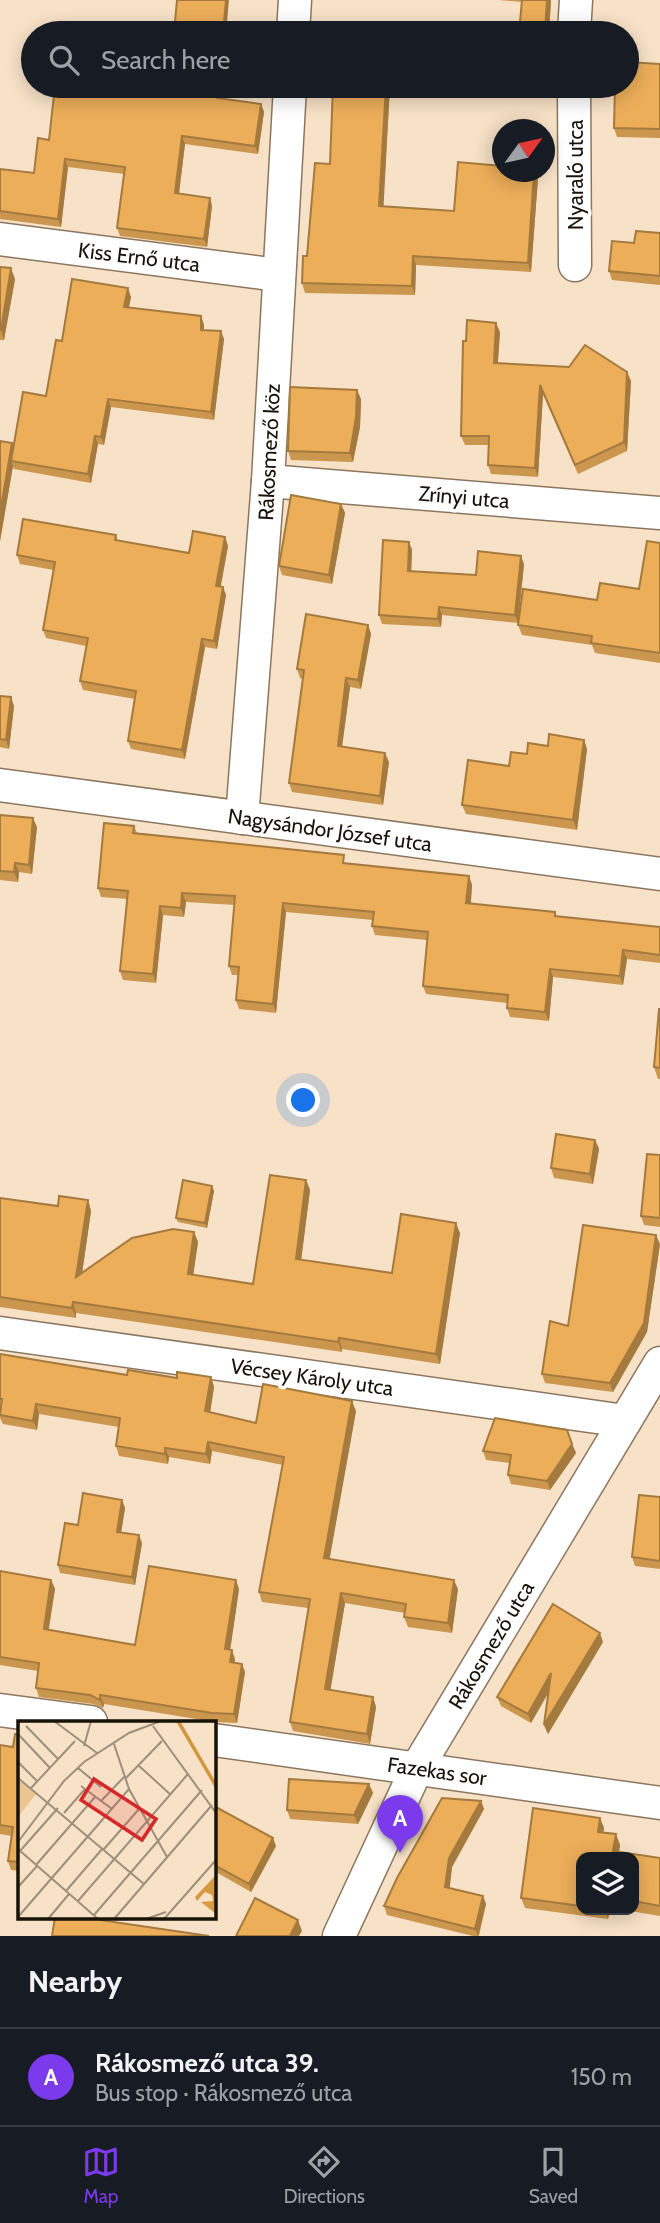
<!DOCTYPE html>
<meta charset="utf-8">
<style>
body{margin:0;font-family:Cabin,sans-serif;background:#242831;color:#f1f3f6}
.controls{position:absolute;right:21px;bottom:21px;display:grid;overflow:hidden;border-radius:14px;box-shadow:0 4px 18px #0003}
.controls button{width:63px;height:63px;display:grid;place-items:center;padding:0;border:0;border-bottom:2px solid #363941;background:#171b24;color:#f1f3f6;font:35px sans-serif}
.compass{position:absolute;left:492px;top:119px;width:63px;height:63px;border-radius:50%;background:#171b24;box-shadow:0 4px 18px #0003;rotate:57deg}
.you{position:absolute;left:304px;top:1101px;width:24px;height:24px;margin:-18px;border:5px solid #fff;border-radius:50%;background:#1a73e8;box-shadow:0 0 0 10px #1a73e833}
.badge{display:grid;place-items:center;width:46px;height:46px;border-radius:50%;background:#7c3aed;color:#fff;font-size:23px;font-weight:700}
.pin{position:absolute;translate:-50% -58px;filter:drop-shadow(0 2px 4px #0008)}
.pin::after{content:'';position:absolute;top:37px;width:24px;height:21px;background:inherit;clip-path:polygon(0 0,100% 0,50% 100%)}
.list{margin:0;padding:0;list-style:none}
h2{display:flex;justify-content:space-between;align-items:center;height:91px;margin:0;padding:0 28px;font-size:30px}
h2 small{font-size:23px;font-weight:400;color:#9ea1a6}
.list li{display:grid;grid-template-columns:46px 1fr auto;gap:21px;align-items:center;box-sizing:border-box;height:98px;padding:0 28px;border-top:2px solid #363941}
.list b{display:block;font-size:26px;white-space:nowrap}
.list p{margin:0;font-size:23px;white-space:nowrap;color:#9ea1a6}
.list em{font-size:23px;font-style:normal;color:#9ea1a6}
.icon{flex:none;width:38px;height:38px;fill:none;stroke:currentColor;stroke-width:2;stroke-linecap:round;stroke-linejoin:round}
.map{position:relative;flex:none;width:660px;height:1936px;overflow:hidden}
.search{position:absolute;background:#171b24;box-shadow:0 4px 18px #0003;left:21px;right:21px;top:21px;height:77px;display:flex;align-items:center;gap:18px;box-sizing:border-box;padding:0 24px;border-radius:38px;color:#9ea1a6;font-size:26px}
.sheet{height:189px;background:#171b24}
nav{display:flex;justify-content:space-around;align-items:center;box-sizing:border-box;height:98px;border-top:2px solid #363941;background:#171b24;font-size:19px;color:#9ea1a6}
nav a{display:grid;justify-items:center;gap:4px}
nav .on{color:#7c3aed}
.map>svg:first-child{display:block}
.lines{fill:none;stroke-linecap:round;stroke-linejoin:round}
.minor-casing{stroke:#8b775f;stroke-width:35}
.minor{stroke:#fff;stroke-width:32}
.wall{fill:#cb964d}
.shaded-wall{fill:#a57a3e}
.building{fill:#ecae59;stroke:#a57a3e;stroke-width:2}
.labels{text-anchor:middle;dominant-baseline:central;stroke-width:7;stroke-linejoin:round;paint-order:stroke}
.street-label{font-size:21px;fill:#191208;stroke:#fff}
.inset-river{fill:none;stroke:#d2963f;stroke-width:3.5}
.inset-road{fill:none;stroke:#9e8f7b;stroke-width:2}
.view{fill:#d62828;fill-opacity:0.15;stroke:#d62828;stroke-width:3.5}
.inset-edge{fill:none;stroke:#191208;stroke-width:3.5}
</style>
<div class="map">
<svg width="660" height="1936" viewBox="0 0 660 1936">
<rect width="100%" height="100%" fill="#f7e2c7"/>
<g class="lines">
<defs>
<g id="minor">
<path d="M293,33L295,0"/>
<path d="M574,33L576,0"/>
<path d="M574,86L575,265"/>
<path d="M0,239L278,275"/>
<path d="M268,481L660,513"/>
<path d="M0,785L660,874"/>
<path d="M242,818L268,481L290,86"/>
<path d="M0,1333L625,1421"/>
<path d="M0,1710L91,1722"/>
<path d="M214,1740L660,1803"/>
<path d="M339,1936L417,1768L660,1363"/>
</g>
</defs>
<use href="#minor" class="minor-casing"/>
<use href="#minor" class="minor"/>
</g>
<g class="wall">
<path d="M499,0H551L549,33L522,2Z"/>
<path d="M660,64V138L617,137L614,128Z"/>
<path d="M55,86H222L221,98L261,104L264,112L258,154L185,144L179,193L210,198L212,206L207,247L120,236L117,228L124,174L68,167L61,227L0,219V169L34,173L49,140Z"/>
<path d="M333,86H390L383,207L454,211L502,172H536L538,178L531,272L416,265L415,295L305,293L302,283L307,256L330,164Z"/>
<path d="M513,86H542L540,98L517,96Z"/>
<path d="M660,233V285L612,280L609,271Z"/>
<path d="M0,267L15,279L4,340H0Z"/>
<path d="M131,297L129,307L201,316L204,325V330L224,339L214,420L111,407L104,445L98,444L91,483L14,469L13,466L0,541V441L14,447L46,396L62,341Z"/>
<path d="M500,332L498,363L627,372L631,381L627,451L578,474L543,394L538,477L491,474L488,465L489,445H465L461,436L466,341Z"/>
<path d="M361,399L360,427L353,462L291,460L288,451Z"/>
<path d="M341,504L345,513L332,584L282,575L279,566Z"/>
<path d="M116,535L118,541L189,553L225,537L228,546L221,586L226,595L217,649L205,647L185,759L131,749L128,741L135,699L83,690L80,681L86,646L46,638L43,630L54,570L20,564L17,555Z"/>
<path d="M409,542L412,550L411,571L476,575L524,564L518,623L442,615L441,627L382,624L379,615Z"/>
<path d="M660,543V663L595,653L592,645L522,635L518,625L597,600L639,589Z"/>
<path d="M368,625L371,634L361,689L350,687L342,746L389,762L383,805L292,792L289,783L303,679L300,678L297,669Z"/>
<path d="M0,696L14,706L9,749L0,747Z"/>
<path d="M584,740L587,749L577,830L466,814L462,805L509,766L527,754L548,746Z"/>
<path d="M0,815L37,827L32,874L19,872L18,882L0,880Z"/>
<path d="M134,826L137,833L347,864L469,876L472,885L471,903L557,917L660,927V963L627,959L623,985L553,977L549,1021L510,1017L507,1008V1003L426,994L423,986L427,940L375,935L372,926L373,920L286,912L276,1013L239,1009L236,1000L238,975H232L229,966L235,905L186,902L184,917L163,915L156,983L123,980L120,971L127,899L101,897L98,888Z"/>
<path d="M660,1009V1079H658L654,1067Z"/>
<path d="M595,1140L599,1149L593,1184L554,1178L551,1168Z"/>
<path d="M660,1155V1227L644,1225L641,1216Z"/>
<path d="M306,1180L310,1190L301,1260L392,1273L460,1233L440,1364L342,1349V1352L76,1313V1318L0,1307V1198L58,1206L88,1200L91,1211L82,1273L194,1232L198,1242L193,1275L253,1284Z"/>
<path d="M212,1186L214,1191L207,1228L178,1222L176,1218Z"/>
<path d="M660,1244L647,1332L613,1392L545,1383L542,1374Z"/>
<path d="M0,1354L127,1375L177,1378L211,1377L214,1387L210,1412L256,1423L356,1411L329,1559L458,1589L452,1633L408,1627L404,1617L405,1613L345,1603L330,1690L373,1697L376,1707L370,1744L293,1731L290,1722L308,1608L262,1602L259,1592L283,1465L212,1451L210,1464L169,1457L168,1464L119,1456L116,1446L119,1427L39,1414L37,1430L3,1424L0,1418Z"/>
<path d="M572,1444L576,1453L550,1490L511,1484L508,1475L510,1463L486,1460L483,1451Z"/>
<path d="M660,1497V1569L635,1566L632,1557Z"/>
<path d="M122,1500L125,1508L121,1532L142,1543L135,1585L60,1573L58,1565L78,1525Z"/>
<path d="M0,1571L51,1580L55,1589L49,1629L135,1645L239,1589L230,1650L235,1659L234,1663L242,1664L245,1672L237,1723L215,1722L104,1704L103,1708L93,1704L39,1697L36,1688L38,1671L0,1665Z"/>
<path d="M603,1642L548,1734L544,1725L548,1693L531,1723L501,1706L497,1697Z"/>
<path d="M19,1734V1871L11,1870L8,1861L12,1836L0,1834V1745L13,1747Z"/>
<path d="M369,1784L373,1793L358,1824L290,1819L287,1810Z"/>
<path d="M214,1790L216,1797L215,1807L276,1846L251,1892L214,1871Z"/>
<path d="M481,1801L484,1809L452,1867L449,1888L483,1896L486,1904L479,1936H473L387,1915L384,1906Z"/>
<path d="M600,1818L604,1828L603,1832L616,1834L620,1845L619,1852L660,1858V1916L624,1910H634V1857H581V1910H610L608,1919L525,1908L521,1898Z"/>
</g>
<g class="shaded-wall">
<path d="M226,0H229L226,33H223Z"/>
<path d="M547,0H551L549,33H545Z"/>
<path d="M218,86H222L220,106L217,98Z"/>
<path d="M386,86H390L383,216L379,206Z"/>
<path d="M537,86H542L540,98L536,89Z"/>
<path d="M261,104L264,112L258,154L255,146Z"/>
<path d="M182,136L185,144L178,201L175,193Z"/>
<path d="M65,159L68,167L61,227L58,219Z"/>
<path d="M534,172H536L538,178L531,272L528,263Z"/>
<path d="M210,198L212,206L207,247L204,239Z"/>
<path d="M413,256L416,265L415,295L412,286Z"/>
<path d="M11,268L15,279L4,340L1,330Z"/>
<path d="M128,288L131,297L127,315L124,307Z"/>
<path d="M201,316L204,325V338L201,330Z"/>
<path d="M496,323L500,332L497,372L494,363Z"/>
<path d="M221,331L224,339L214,420L211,412Z"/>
<path d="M627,372L631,381L627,451L624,442Z"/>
<path d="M540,385L543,394L538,477L535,468Z"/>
<path d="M357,390L361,399L360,427L353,462L350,453Z"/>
<path d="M108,399L111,407L104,445L101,437Z"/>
<path d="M95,436L98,444L91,483L88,474Z"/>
<path d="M12,443L16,452L11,461L13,466L0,541V513Z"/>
<path d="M341,504L345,513L332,584L329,575Z"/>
<path d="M225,537L228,546L219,594L216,586Z"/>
<path d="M409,542L412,550L411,579L408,571Z"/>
<path d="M521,556L524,564L518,623L515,615Z"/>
<path d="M223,587L226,595L217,649L214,641Z"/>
<path d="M439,607L442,615L441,627L438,619Z"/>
<path d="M368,625L371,634L361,689L358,680Z"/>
<path d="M202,639L205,647L185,759L182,750Z"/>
<path d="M346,678L350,687L341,755L338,746Z"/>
<path d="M11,697L14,706L9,749L6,740Z"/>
<path d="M584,740L587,749L577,830L573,820Z"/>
<path d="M385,753L389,762L383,805L380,796Z"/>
<path d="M33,818L37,827L32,874L29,865Z"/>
<path d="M15,863L19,872L18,882L14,872Z"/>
<path d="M469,876L472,885L470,912L466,903Z"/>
<path d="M182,893L186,902L184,917L181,908Z"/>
<path d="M283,903L286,912L276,1013L273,1004Z"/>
<path d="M160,906L163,915L156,983L153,974Z"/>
<path d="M623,950L627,959L623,985L620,976Z"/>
<path d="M550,969L553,977L549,1021L545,1012Z"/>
<path d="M595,1140L599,1149L593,1184L590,1174Z"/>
<path d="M306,1180L310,1190L300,1269L296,1259Z"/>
<path d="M212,1186L214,1191L207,1228L205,1223Z"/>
<path d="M88,1200L91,1211L80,1288L76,1277Z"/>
<path d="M456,1223L460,1233L440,1364L436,1354Z"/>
<path d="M194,1232L198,1242L192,1284L188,1274Z"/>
<path d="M656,1235L660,1244L647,1332L613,1392L610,1383Z"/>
<path d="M73,1302L76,1313V1318L72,1308Z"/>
<path d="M339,1338L342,1349V1352L338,1342Z"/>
<path d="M211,1377L214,1387L209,1420L205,1411Z"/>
<path d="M352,1401L356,1411L328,1568L324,1558Z"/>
<path d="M36,1404L39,1414L37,1430L33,1421Z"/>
<path d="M208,1442L212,1451L210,1464L206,1454Z"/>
<path d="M572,1444L576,1453L550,1490L547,1481Z"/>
<path d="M165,1448L169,1457L168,1464L165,1454Z"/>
<path d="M122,1500L125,1508L120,1540L117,1532Z"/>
<path d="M139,1535L142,1543L135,1585L132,1577Z"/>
<path d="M51,1580L55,1589L47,1637L44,1629Z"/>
<path d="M236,1580L239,1589L229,1658L225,1649Z"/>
<path d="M454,1580L458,1589L452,1633L448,1623Z"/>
<path d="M341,1593L345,1603L329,1699L325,1689Z"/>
<path d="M600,1633L603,1642L548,1734L544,1725Z"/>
<path d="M232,1650L235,1659L233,1671L230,1662Z"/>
<path d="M242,1664L245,1672L237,1723L234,1714Z"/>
<path d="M551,1673L554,1683L531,1723L528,1714Z"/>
<path d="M100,1695L104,1704L103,1708L100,1700Z"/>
<path d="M373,1697L376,1707L370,1744L367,1734Z"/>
<path d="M369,1784L373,1793L358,1824L354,1815Z"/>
<path d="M214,1790L216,1797L215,1813L214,1810Z"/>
<path d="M481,1801L484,1809L452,1867L449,1895L445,1887L449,1858Z"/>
<path d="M600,1818L604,1828L602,1842L598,1832Z"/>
<path d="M616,1834L620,1845L618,1857L613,1851Z"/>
<path d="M273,1838L276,1846L251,1892L249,1884Z"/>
<path d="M483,1896L486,1904L478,1936L475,1929Z"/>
<path d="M605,1910H610L608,1919Z"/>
<path d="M101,1917H107L104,1932L100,1920Z"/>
<path d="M298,1920L302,1931L299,1936H290Z"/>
</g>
<g class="building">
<path d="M177,0H226L223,33H174Z"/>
<path d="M522,0H547L545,33H519Z"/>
<path d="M627,62L660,64V129L614,128L615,86H627Z"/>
<path d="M55,86H218L217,98L261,104L255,146L182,136L175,193L210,198L204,239L117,228L125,167L65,159L58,219L0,211V169L34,173L38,138L49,140Z"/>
<path d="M333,86H386L379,206L454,211L458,162L502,166V172H534L528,263L413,256L412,286L302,283L303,256H307L315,163L330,164Z"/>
<path d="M513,86H537L536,89Z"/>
<path d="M636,231L660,233V276L609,271L612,241L634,243Z"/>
<path d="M0,267L11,268L1,330L0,329Z"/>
<path d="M72,279L128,288L124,307L201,316V330L221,331L211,412L108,399L101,437L95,436L88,474L11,461L23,392L46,396L56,340L62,341Z"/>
<path d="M467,320L496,323L494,363L569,367L585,345L627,372L624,442L575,465L540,385L535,468L488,465L489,436H461L463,341H466Z"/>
<path d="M290,387L357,390L356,417L350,453L288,451Z"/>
<path d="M0,441L12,443L0,513Z"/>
<path d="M291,495L341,504L329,575L279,566Z"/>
<path d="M23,519L116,535L115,540L189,553L193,531L225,537L216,586L223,587L214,641L202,639L182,750L128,741L136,691L80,681L88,638L43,630L55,562L17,555Z"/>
<path d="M383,540L409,542L408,571L476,575L478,551L521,556L515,615L439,607L438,619L379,615Z"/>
<path d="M647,541L660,543V653L591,643L592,636L518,625L523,589L597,600L600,583L639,589Z"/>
<path d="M306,614L368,625L358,680L346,678L338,746L385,753L380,796L289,783L304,670L297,669Z"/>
<path d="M0,696L11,697L6,740L0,739Z"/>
<path d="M549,734L584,740L573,820L462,805L468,760L509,766L511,752L527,754L528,743L548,746Z"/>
<path d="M0,815L33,818L29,865L15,863L14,872L0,871Z"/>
<path d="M104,823L134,826L133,833L344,855L343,863L469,876L466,903L555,912V916L660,927V955L623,950L620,976L550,969L545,1012L507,1008L508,995L423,986L428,932L372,926L374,912L283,903L273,1004L236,1000L239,967L229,966L235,896L182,893L181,908L160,906L153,974L120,971L128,891L98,888Z"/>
<path d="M659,1009H660V1068L654,1067Z"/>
<path d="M556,1134L595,1140L590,1174L551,1168Z"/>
<path d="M647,1154L660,1155V1218L641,1216Z"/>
<path d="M270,1175L306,1180L296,1259L392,1273L401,1214L456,1223L436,1354L339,1338L338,1342L73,1302L72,1308L0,1297V1198L58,1206L59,1196L88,1200L76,1277L132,1238L173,1229L194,1232L188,1274L253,1284Z"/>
<path d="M183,1180L212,1186L205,1223L176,1218Z"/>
<path d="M583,1225L656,1235L644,1323L610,1383L542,1374L550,1321L568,1326Z"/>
<path d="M0,1354L127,1375L128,1370L177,1378V1372L211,1377L205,1411L256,1423L263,1384L352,1401L324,1558L454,1580L448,1623L404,1617L406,1604L341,1593L325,1689L373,1697L367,1734L290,1722L310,1599L259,1592L284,1457L208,1442L206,1454L165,1448V1454L116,1446L120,1418L36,1404L33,1421L0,1415L2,1399H0Z"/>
<path d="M495,1418L567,1430L572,1444L547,1481L508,1475L511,1455L483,1451Z"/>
<path d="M83,1493L122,1500L117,1532L139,1535L132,1577L58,1565L65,1523L78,1525Z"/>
<path d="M639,1495L660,1497V1561L632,1557Z"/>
<path d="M149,1566L236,1580L225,1649L232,1650L230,1662L242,1664L234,1714L212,1713L100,1695V1700L90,1695L36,1688L39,1663L0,1657V1571L51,1580L44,1629L135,1645Z"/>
<path d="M553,1604L600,1633L544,1725L551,1673L528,1714L497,1697Z"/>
<path d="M15,1734H19V1862L8,1861L13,1827L0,1825V1745L13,1747Z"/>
<path d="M289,1779L369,1784L354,1815L287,1810Z"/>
<path d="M442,1798L481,1801L449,1858L445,1887L483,1896L475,1929L384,1906L397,1878Z"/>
<path d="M214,1806L273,1838L249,1884L214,1865Z"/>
<path d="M533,1808L600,1818L598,1832L616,1834L613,1851L660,1858V1906L634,1901V1857H581V1906L521,1898Z"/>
<path d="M255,1898L298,1920L290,1936H236Z"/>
<path d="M55,1917H101L100,1920L209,1936H52Z"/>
</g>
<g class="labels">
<g class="street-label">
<text transform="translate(575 175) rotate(-90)">Nyaraló utca</text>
<text transform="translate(139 257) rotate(7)">Kiss Ernő utca</text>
<text transform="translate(269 452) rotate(-87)">Rákosmező köz</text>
<text transform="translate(464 497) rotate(5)">Zrínyi utca</text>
<text transform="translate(330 830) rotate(8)">Nagysándor József utca</text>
<text transform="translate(312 1377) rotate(8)">Vécsey Károly utca</text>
<text transform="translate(491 1645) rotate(-59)">Rákosmező utca</text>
<text transform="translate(437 1771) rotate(8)">Fazekas sor</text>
</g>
</g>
<g transform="translate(18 1721)">
<rect width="198" height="198" fill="#f7e2c7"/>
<path d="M0,59L19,72L0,96Z" fill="#ecc491"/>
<path d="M198,154V193L183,181L195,180L194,174L187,171L179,180L177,176Z" fill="#d79a44"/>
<path class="inset-river" d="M160,0L198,65"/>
<path class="inset-road" d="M36,0L79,32M8,5L40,38M135,5L198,92M0,13L32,47M96,23L111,68L149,136M66,25L73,0M0,41L19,60M120,44L153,74M60,47L83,66M0,57L126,163M107,58L144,20M63,65L94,88M13,67L57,20M83,80L107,55M46,92L67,68M0,121L46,60L66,41L111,12L143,0M0,128L80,198M86,128L121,88M2,130L40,87M18,144L77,76M0,166L19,145M48,170L85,127M60,180L170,53M76,194L184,69M0,196L111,68M30,198L51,173M96,198L194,84M128,198L148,191M146,198L198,139"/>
<path class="view" d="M76,58L138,98L124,119L63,79Z"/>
<rect width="198" height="198" class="inset-edge"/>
</g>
</svg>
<div class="controls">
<button><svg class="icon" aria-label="layers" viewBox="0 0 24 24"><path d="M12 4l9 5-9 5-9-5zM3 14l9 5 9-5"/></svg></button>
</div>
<svg class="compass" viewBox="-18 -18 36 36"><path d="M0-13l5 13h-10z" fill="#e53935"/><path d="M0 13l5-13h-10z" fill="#9ea1a6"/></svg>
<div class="you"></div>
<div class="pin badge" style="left:400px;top:1853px">A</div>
<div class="search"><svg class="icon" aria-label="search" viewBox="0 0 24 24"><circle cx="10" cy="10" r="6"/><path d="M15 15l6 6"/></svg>Search here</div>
</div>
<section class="sheet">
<h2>Nearby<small></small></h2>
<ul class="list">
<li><span class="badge">A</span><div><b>Rákosmező utca 39.</b><p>Bus stop · Rákosmező utca</p></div><em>150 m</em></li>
</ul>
</section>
<nav>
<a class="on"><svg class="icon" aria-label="map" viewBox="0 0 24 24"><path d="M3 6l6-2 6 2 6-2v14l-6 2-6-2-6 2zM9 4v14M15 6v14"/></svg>Map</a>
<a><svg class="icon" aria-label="directions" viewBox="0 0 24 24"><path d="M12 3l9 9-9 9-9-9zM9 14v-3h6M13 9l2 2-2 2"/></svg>Directions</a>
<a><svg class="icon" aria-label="saved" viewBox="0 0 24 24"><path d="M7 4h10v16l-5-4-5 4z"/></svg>Saved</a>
</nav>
